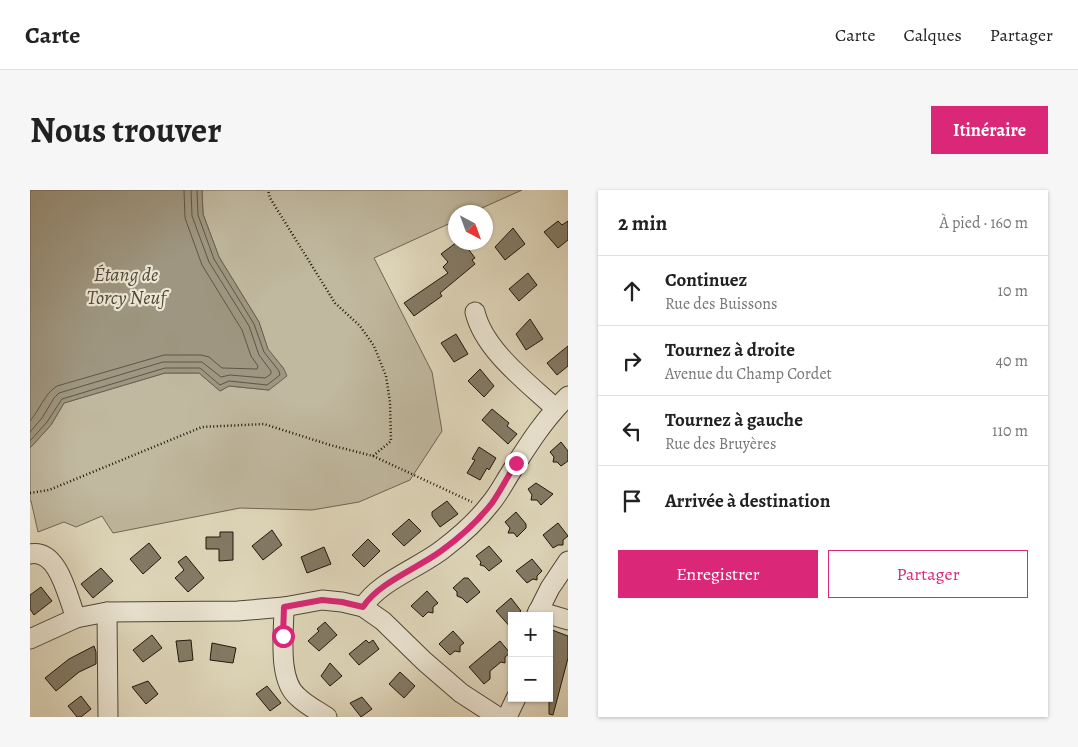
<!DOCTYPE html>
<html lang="fr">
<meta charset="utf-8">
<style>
body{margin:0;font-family:Alegreya,serif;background:#f6f6f6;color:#222}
.controls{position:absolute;right:15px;bottom:15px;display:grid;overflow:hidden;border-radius:0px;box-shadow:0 1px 4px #0004}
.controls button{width:45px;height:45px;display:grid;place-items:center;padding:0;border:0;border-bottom:1px solid #e0e0e0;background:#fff;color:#222;font:25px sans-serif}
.compass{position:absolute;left:418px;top:15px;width:45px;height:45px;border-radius:50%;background:#fff;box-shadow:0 1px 4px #0004;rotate:139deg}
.stop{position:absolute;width:15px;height:15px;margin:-11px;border:4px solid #db2777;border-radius:50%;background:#fff}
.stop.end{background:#db2777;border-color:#fff;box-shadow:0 1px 5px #0008}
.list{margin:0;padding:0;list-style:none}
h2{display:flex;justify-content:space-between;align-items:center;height:65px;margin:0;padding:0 20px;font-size:21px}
h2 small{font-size:16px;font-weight:400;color:#767676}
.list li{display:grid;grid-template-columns:32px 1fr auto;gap:15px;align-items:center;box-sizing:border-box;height:70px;padding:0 20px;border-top:1px solid #e0e0e0}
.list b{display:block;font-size:19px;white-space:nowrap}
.list p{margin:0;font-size:16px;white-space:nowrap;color:#767676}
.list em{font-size:16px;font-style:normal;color:#767676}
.actions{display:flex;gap:10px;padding:15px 20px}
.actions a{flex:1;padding:11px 0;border:1px solid #db2777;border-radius:0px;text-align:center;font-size:18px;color:#db2777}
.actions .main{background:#db2777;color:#fff}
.icon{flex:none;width:28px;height:28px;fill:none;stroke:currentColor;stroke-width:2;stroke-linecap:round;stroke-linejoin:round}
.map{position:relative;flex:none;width:538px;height:527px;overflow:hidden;border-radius:0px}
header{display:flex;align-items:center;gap:30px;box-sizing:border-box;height:70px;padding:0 25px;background:#fff;border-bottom:1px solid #e0e0e0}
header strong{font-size:24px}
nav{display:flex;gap:28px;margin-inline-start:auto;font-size:18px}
.intro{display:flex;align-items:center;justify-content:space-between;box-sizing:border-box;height:120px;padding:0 30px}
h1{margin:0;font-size:35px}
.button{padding:12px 22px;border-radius:0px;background:#db2777;color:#fff;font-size:18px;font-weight:700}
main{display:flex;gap:30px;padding:0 30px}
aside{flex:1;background:#fff;border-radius:0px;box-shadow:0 1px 4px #0004}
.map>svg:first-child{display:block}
.green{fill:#c0b89f;stroke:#6e6654}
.water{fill:#9e9680;stroke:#6a6251}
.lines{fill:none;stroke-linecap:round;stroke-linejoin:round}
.shore{stroke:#5e5645;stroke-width:1}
.building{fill:#837b67;stroke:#1d150a}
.minor-casing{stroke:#4e4637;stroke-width:21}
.path{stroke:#1d150a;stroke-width:2.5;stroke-dasharray:1 2.5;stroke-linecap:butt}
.minor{stroke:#ece6d4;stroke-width:19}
.route{stroke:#db2777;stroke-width:6}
.labels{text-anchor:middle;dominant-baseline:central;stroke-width:4.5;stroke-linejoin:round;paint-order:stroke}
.water-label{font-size:20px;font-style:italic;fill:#514939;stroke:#ece6d4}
</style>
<header>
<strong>Carte</strong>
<nav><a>Carte</a><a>Calques</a><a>Partager</a></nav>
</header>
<div class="intro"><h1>Nous trouver</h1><a class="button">Itinéraire</a></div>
<main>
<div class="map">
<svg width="538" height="527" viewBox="0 0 538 527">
<rect width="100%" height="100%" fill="#e1d9bd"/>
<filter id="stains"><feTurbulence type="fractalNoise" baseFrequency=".004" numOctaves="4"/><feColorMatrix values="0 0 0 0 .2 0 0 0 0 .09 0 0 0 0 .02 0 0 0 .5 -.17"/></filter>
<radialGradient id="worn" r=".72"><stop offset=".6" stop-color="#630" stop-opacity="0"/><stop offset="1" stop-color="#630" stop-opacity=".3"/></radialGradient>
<path class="green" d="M172,0H492L443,22H426L425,31L344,68L402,182L412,241L380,290L329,312L282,320L210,318L83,343L72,326L46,337L34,332L8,342L1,311H0V258L21,235L34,213L135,183H169L190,201L199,196L239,200L254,179L238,160L229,132L189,67L173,24Z"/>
<path class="water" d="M0,0H172L173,24L189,67L229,132L238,159L254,179L257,186L239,200L199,196L190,201L169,183H135L34,213L21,235L0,258Z"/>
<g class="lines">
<g class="shore">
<path d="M0,231C10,220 14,204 27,196L134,165H171L179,167L192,178L227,179L228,176L221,166L212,140L172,75L155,28L154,0"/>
<path d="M0,242L12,228L24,208L29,203L133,172H172L191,187L200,185L235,188L241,184V181L229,165L219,136L179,72L162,26L161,0"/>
<path d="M0,251L17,232L32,209L135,178H170L190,195L199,191L237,195L250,185L249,181L234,162L224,134L184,69L168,25L167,0"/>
</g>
</g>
<g class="building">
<path d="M528,31L532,35L538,31V50L528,58L514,42Z"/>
<path d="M483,38L495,54L475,70L465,57Z"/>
<path d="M427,52H433L445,68L442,70L445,74L410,103L412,106L384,126L374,113L418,83L413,77L418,72L411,64Z"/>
<path d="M498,83L507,95L489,111L479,99Z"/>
<path d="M500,129L513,149L496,160L486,144Z"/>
<path d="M426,144L438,164L424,172L411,153Z"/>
<path d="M538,156V176L527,185L517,173Z"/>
<path d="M450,179L464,196L454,207L438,191Z"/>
<path d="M462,219L479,233L477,236L487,244L478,254L452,230Z"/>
<path d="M531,252L538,261V271L531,276L527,272H523L524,267L520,262Z"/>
<path d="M449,257L466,268L459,280L457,278L450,290L437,283L445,270L442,269Z"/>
<path d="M506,293L523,304L511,315L507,310H501L502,305L498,299Z"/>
<path d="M417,311L428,324L410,337L402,326V322Z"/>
<path d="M486,322L496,334V338L487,347L484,343H478L480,338L475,332Z"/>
<path d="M379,329L391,341L374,356L362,344Z"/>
<path d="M528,333L538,346L533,350V355H528L523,358L513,345Z"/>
<path d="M242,340L252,355L233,370L222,356Z"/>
<path d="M190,342H203V370L189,371V359H176V347H190Z"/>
<path d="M338,349L350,361L334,377L322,365Z"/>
<path d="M119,353L131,368L113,384L100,369Z"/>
<path d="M459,356L472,371L459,381L454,376L450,375L451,372L446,366Z"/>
<path d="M294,357L301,374L277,383L271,367Z"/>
<path d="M156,366L174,388L158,402L145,388L154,380L148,372Z"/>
<path d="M502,369L512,381L507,386V390L503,389L497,393L486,381Z"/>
<path d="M71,378L83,391L63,408L51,394Z"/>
<path d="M434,388H438L450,402L437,413L432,408L427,406V402L423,398Z"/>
<path d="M11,397L22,411L4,425L0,419V405Z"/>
<path d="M397,401L408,413L403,417V423L398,422L393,427L381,416Z"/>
<path d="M481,408L491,421L485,426H482V439L466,421Z"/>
<path d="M295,432L307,445L289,461L278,451L289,441L287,439Z"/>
<path d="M522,440L538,446V468L523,525L519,524V448Z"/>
<path d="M423,441L434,453L430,456V462L425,461L420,465L409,454Z"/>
<path d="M122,445L132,458L113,472L103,460Z"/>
<path d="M161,450L163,470L149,472L146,451Z"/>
<path d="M336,450L339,453L343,450L349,459L329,475L319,464Z"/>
<path d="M470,451L480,463L475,467V473L471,472L460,481V489L454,494L439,477Z"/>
<path d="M182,453L206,458L203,473L180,470Z"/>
<path d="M64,456L66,462V474L49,482L26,501L15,488L39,469Z"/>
<path d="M300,473L312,486L300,496L291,486Z"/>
<path d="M370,482L385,496L374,508L359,494Z"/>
<path d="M118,491L128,504L116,514L102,497Z"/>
<path d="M237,496L251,513L240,521L226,504Z"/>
<path d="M51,506L61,519L51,527H47L38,516Z"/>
<path d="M332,507L342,519L331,527L320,513Z"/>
</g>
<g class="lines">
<defs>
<g id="minor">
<path d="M445,122C454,160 497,192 525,218"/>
<path d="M0,364C29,358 38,409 46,428"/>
<path d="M254,417C254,442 247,490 268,507C276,515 288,521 297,527"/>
<path d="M333,417C349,391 389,378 413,359C430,346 447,331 460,314C468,305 474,293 481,282C498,255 515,228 538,206"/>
<path d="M508,421L538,430"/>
<path d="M77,422L78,527"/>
<path d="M506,426L520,398L538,371"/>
<path d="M0,449L46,428L77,422L208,421L254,417L292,410L312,412L333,417L353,431L394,471L431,503L468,527"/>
<path d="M477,527L486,508"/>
</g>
</defs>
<use href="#minor" class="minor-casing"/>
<g class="path">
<path d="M343,266L442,312"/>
<path d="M0,303L19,300L172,237L234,234L300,255L343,266L361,251L360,212L356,186L344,156L330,136L305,113L240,8L238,0"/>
</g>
<use href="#minor" class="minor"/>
</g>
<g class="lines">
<path class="route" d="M253,446L254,417L292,410L312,412L333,417C348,393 388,378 411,361C429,348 448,331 462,313C471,300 478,286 486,273"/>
</g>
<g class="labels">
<g class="water-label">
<text x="96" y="84">Étang de<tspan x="96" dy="23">Torcy Neuf</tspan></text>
</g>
</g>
<rect width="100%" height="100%" filter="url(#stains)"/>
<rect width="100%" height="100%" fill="url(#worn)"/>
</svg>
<div class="controls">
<button>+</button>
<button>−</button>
</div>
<svg class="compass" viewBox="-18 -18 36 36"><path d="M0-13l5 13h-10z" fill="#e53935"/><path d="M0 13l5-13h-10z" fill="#767676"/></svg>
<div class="stop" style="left:253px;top:446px"></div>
<div class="stop end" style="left:486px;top:273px"></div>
</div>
<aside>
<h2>2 min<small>À pied · 160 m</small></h2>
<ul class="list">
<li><svg class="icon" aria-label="ahead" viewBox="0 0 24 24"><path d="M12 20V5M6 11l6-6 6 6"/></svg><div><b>Continuez</b><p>Rue des Buissons</p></div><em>10 m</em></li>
<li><svg class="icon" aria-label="right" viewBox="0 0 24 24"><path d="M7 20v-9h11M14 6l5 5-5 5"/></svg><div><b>Tournez à droite</b><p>Avenue du Champ Cordet</p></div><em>40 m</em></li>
<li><svg class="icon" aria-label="left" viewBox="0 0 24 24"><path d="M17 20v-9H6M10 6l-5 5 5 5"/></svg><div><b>Tournez à gauche</b><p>Rue des Bruyères</p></div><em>110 m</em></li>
<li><svg class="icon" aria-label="arrive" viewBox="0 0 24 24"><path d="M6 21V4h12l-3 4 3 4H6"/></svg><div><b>Arrivée à destination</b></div></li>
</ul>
<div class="actions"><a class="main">Enregistrer</a><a>Partager</a></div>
</aside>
</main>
